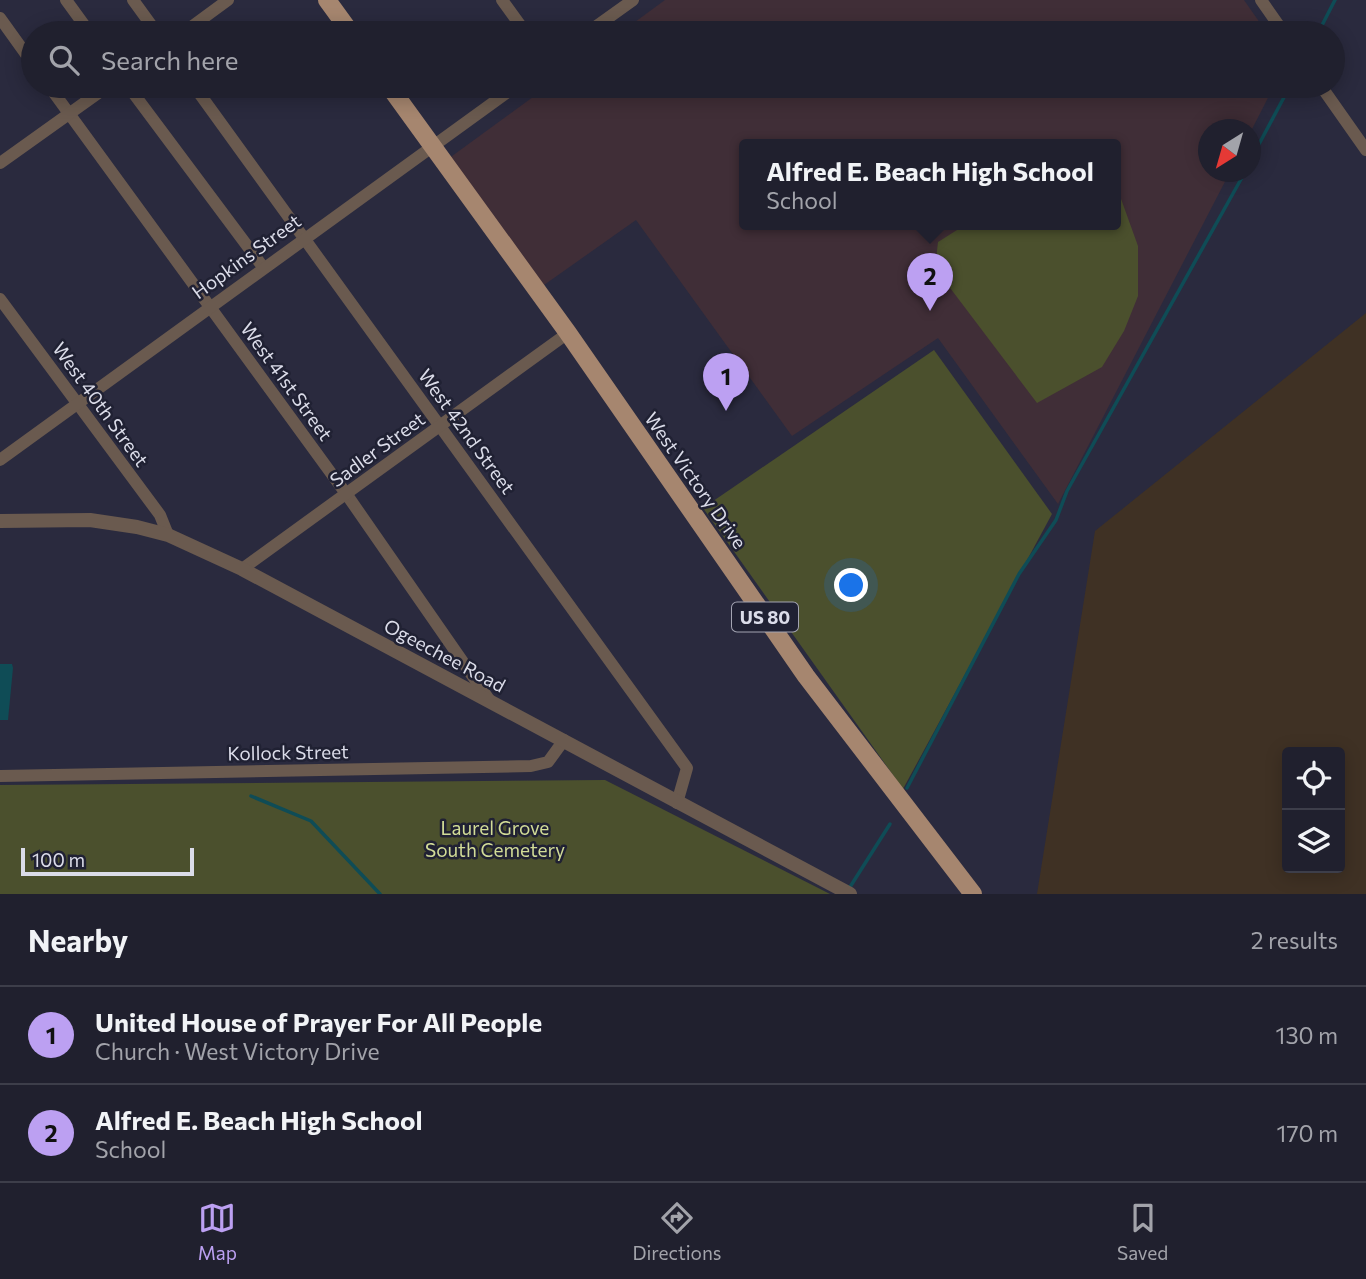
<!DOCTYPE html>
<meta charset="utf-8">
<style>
body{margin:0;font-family:Commissioner,sans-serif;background:#2d2d3a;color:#f1f3f6}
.controls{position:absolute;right:21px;bottom:21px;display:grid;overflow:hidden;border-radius:7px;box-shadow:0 4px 18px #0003}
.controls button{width:63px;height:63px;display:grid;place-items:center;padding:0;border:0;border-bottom:2px solid #3d3e4a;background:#20202e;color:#f1f3f6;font:35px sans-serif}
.compass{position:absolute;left:1198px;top:119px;width:63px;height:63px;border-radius:50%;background:#20202e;box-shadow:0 4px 18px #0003;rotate:217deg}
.scale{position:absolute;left:21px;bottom:18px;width:173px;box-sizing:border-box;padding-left:7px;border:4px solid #dbdce9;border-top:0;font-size:19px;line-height:24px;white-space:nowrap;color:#dbdce9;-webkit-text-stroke:5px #202133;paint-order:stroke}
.you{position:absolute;left:852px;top:586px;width:24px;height:24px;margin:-18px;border:5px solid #fff;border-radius:50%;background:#1a73e8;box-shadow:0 0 0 10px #1a73e833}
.badge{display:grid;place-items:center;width:46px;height:46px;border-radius:50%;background:#bca0f2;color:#111;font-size:23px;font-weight:700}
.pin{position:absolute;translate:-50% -58px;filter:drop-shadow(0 2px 4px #0008)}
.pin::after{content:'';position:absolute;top:37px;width:24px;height:21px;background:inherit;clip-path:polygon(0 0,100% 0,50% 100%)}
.popup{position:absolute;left:739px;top:139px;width:382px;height:91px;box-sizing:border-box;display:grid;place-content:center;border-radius:7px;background:#20202e;filter:drop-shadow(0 2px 5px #0005);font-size:23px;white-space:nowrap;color:#a2a3aa}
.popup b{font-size:26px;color:#f1f3f6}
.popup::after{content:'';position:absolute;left:50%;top:100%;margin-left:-14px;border:14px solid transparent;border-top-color:#20202e}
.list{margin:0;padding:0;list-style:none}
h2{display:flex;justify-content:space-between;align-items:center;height:91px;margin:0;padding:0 28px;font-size:30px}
h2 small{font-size:23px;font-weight:400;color:#a2a3aa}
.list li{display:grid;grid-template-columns:46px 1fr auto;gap:21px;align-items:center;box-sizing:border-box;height:98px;padding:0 28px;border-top:2px solid #3d3e4a}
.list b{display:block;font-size:26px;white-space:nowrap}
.list p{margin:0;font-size:23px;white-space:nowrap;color:#a2a3aa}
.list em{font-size:23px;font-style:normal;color:#a2a3aa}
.icon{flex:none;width:38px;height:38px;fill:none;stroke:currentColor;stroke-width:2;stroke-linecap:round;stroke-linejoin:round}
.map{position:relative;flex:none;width:1366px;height:894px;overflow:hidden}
.search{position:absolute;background:#20202e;box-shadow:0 4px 18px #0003;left:21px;right:21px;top:21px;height:77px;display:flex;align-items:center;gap:18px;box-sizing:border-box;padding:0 24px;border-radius:38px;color:#a2a3aa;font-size:26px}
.sheet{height:287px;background:#20202e}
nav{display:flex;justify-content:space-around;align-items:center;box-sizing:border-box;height:98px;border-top:2px solid #3d3e4a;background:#20202e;font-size:19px;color:#a2a3aa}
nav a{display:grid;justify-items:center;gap:4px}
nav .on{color:#bca0f2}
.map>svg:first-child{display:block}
.industrial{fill:#3f3124;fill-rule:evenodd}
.education{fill:#402e37;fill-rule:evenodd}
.green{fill:#4b502d}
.water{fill:#0f4c56}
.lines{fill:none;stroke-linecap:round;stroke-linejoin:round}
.stream{stroke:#0f4c56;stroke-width:3.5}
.minor{stroke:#6a5a4f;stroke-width:12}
.tertiary{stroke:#6a5a4f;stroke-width:14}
.primary{stroke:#a6866f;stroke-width:18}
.labels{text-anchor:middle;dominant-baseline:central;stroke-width:5;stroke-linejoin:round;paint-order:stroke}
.shield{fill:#202133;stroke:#a3a4b2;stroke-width:2}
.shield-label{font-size:18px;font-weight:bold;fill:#dbdce9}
.street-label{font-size:19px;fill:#dbdce9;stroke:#202133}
.park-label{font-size:19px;fill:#d2dc97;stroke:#202133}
</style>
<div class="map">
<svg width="1366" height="894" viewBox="0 0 1366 894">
<rect width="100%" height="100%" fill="#2a2a3e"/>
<path class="industrial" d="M1366,313V894H1037L1095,531ZM1287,752H1340V868H1287Z"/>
<g class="education">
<path d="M665,0H1244L1267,33H620Z"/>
<path d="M548,86H1274L1251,131L1208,130V172H1230L1058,504L938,338L792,436L636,220L544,285L448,159ZM744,145H1116V225H744Z"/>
</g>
<g class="green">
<path d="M1116,185L1138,246V296L1124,331L1102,367L1037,403L935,268L938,242L965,225H1116Z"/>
<path d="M934,350L1052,514L903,789L703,508Z"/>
<path d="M605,780L830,894H0V785Z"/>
</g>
<path class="water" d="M0,664H12L13,668L8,720H0Z"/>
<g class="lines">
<g class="stream">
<path d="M1318,33L1335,0"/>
<path d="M1250,161L1290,86"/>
<path d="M907,788L1019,574L1056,520L1067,491L1245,172"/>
<path d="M251,796L311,821L380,894"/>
<path d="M850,887L890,824"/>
</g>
<g class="minor">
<path d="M66,0L90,33"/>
<path d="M133,0L157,33"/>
<path d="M502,0L526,33"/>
<path d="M1261,0L1284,33"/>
<path d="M0,18L33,64"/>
<path d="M183,33L228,0"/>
<path d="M587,33L633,0"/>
<path d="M49,86L347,495L490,701"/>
<path d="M128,86L263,267"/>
<path d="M194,86L687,768L677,803"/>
<path d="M1321,86L1366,150"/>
<path d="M0,163L108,86"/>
<path d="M0,299L160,515L168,535"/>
<path d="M0,460L516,86"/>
<path d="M242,569L568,333"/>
<path d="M0,776L531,766L548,762L564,740"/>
</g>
<path class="tertiary" d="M0,521L90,520L137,527L168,535L242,569L850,894"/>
<g class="primary">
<path d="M327,0L351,33"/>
<path d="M389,86L568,333L806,676L973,894"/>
</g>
</g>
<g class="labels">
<rect class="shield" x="732" y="602.5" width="66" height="29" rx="5"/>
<g class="shield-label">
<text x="765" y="617">US 80</text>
</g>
<g class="street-label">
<text transform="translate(246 256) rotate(-36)">Hopkins Street</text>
<text transform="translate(287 381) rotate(54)">West 41st Street</text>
<text transform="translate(101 404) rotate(54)">West 40th Street</text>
<text transform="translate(467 431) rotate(54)">West 42nd Street</text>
<text transform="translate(377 449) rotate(-36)">Sadler Street</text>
<text transform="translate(696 480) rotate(55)">West Victory Drive</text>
<text transform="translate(445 655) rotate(28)">Ogeechee Road</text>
<text transform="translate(288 752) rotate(-1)">Kollock Street</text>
</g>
<g class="park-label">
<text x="495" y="827">Laurel Grove<tspan x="495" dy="22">South Cemetery</tspan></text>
</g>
</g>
</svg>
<div class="controls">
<button><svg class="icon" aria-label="locate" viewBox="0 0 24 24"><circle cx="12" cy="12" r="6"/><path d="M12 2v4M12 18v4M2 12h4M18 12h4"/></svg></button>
<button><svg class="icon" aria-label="layers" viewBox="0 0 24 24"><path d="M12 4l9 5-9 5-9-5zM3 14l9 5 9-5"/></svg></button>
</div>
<svg class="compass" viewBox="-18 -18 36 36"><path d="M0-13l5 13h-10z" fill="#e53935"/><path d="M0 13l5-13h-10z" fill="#a2a3aa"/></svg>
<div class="scale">100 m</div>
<div class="you"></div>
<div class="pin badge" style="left:726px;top:411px">1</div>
<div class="pin badge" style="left:930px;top:311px">2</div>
<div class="popup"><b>Alfred E. Beach High School</b>School</div>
<div class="search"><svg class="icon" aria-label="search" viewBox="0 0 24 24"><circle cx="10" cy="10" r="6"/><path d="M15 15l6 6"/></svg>Search here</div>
</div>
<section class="sheet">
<h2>Nearby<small>2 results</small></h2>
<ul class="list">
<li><span class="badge">1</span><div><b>United House of Prayer For All People</b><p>Church · West Victory Drive</p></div><em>130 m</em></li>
<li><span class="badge">2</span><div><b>Alfred E. Beach High School</b><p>School</p></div><em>170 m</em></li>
</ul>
</section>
<nav>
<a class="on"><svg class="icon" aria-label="map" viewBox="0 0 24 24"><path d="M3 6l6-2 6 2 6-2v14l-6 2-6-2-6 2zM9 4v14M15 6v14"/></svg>Map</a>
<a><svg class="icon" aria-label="directions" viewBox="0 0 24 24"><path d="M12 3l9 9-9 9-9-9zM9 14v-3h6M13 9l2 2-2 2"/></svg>Directions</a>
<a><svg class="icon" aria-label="saved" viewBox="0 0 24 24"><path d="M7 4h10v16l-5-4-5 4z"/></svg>Saved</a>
</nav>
